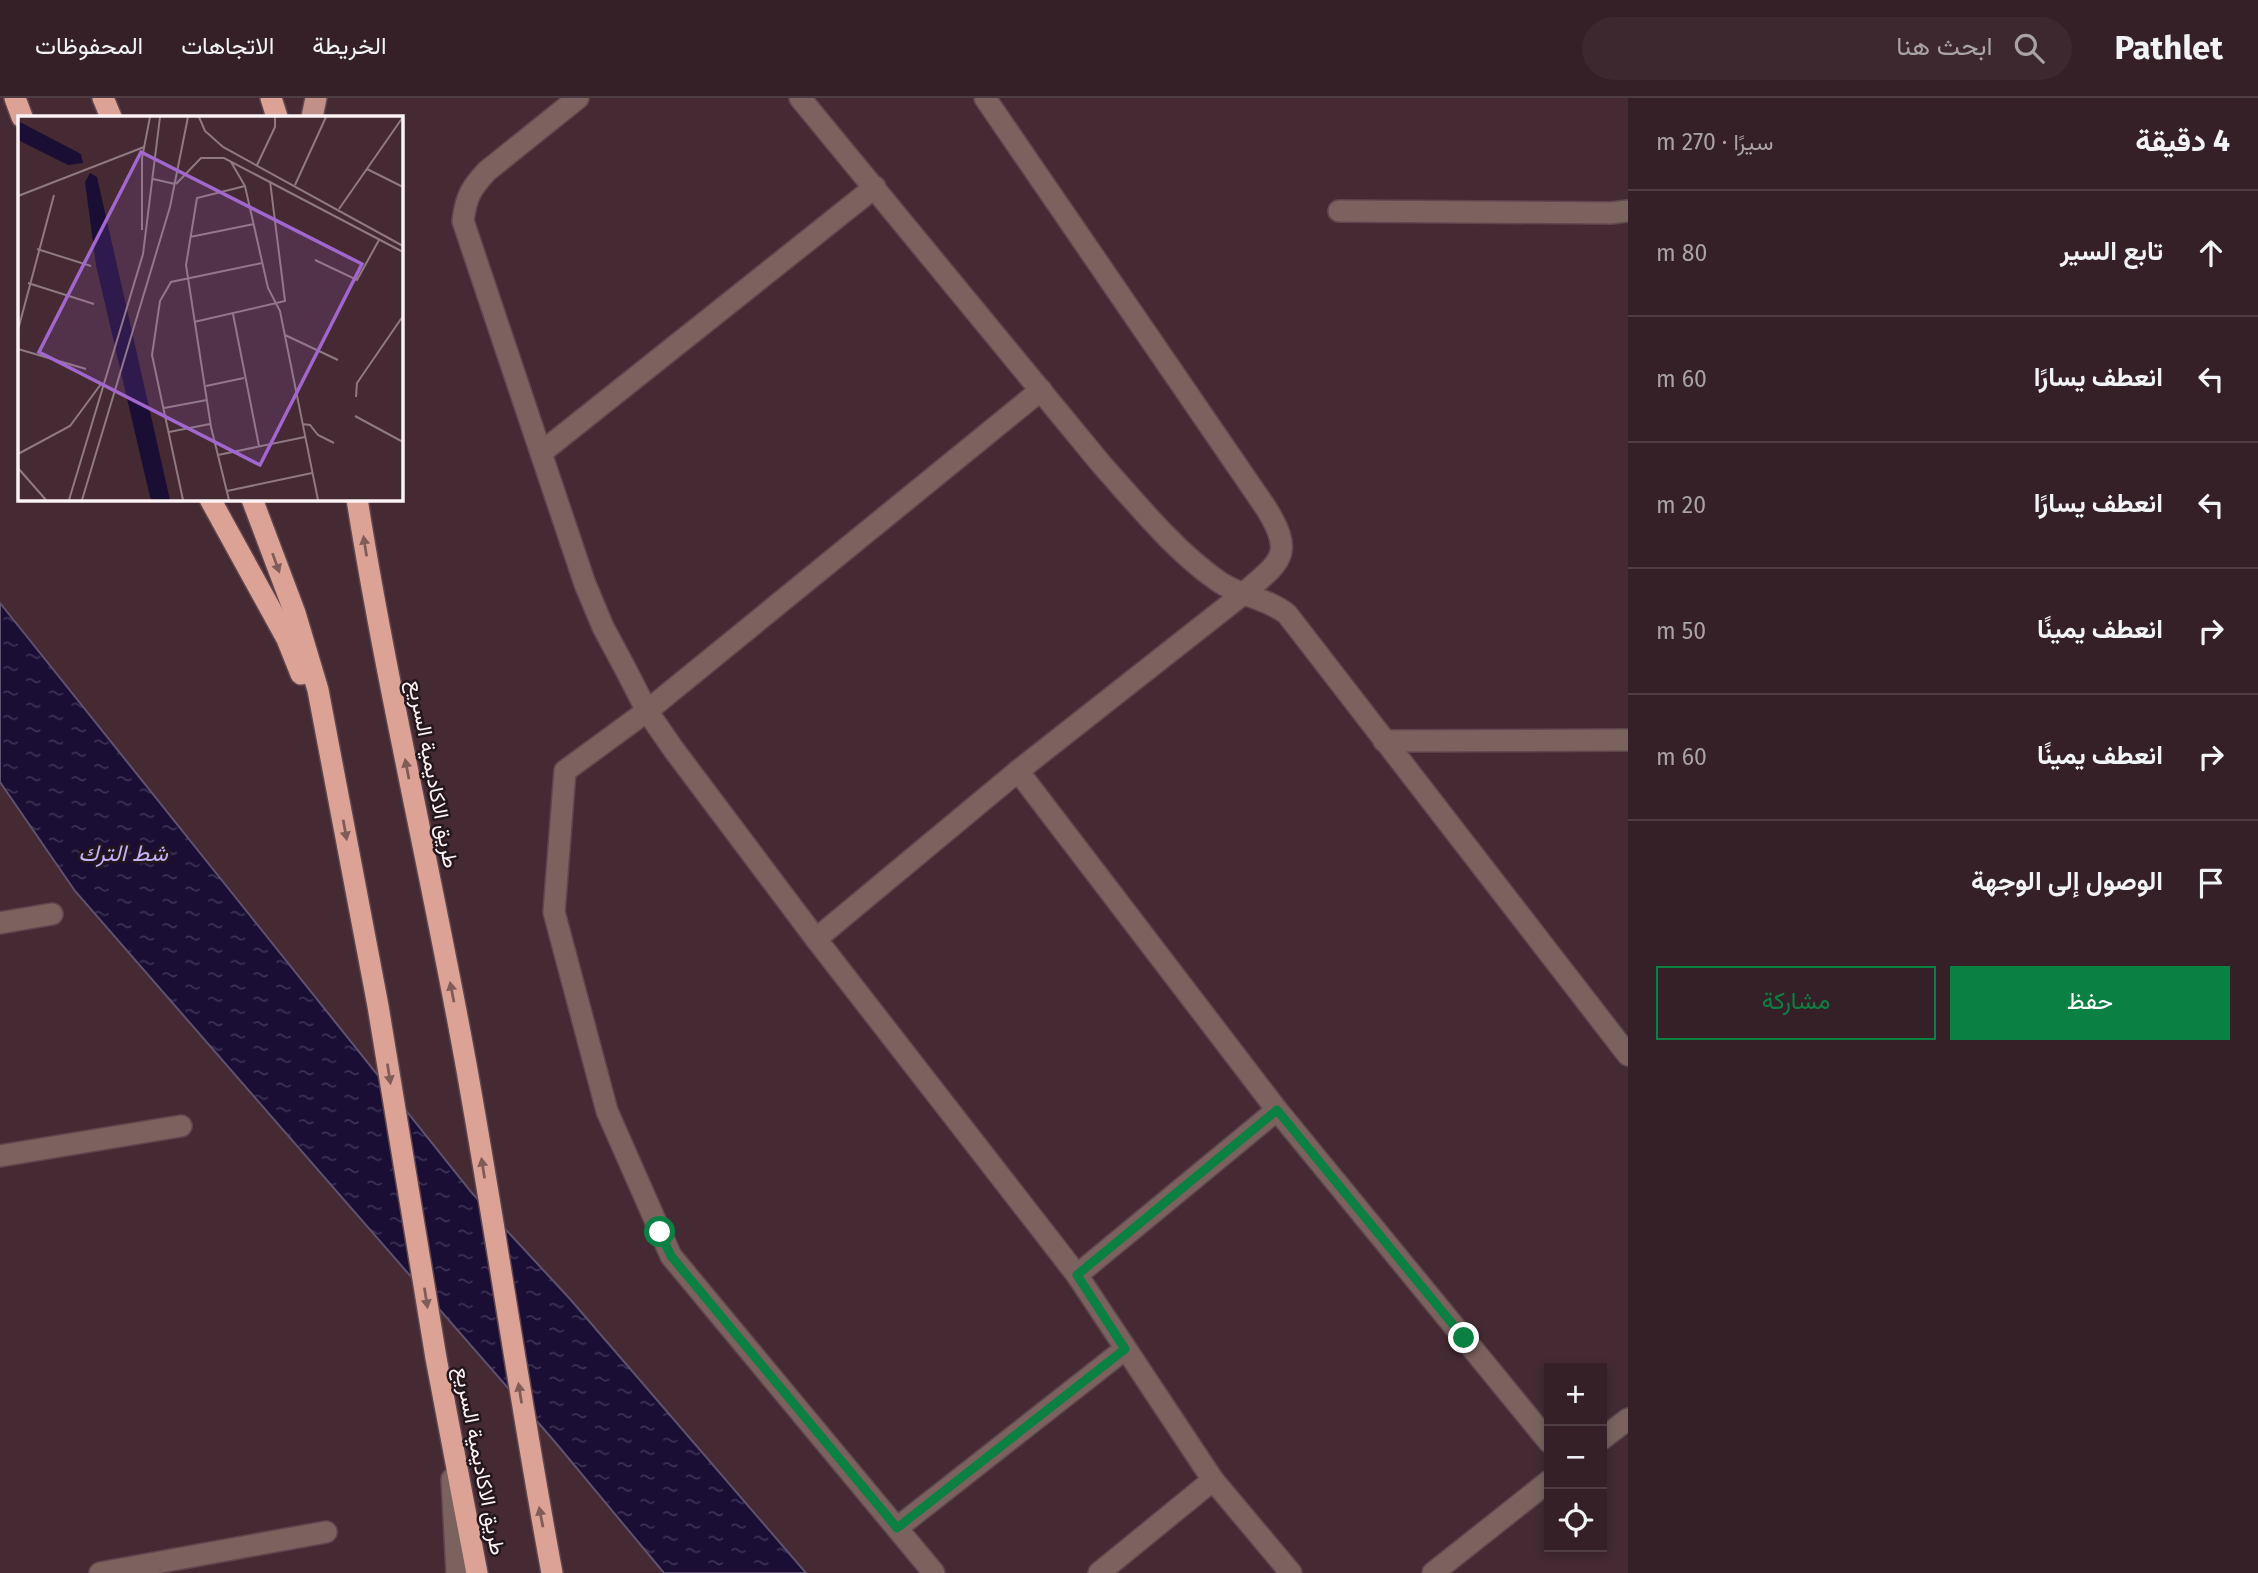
<!DOCTYPE html>
<html lang="ar">
<meta charset="utf-8">
<style>
body{margin:0;font-family:"Fira Sans",Vazirmatn,sans-serif;background:#3c282e;color:#f1f3f6;direction:rtl}
.controls{position:absolute;right:21px;bottom:21px;display:grid;overflow:hidden;border-radius:0px;box-shadow:0 4px 10px #0003}
.controls button{width:63px;height:63px;display:grid;place-items:center;padding:0;border:0;border-bottom:2px solid #4e3e43;background:#342026;color:#f1f3f6;font:35px sans-serif}
.stop{position:absolute;width:21px;height:21px;margin:-16px;border:5px solid #0b8043;border-radius:50%;background:#fff}
.stop.end{background:#0b8043;border-color:#fff;box-shadow:0 2px 7px #0008}
.list{margin:0;padding:0;list-style:none}
h2{display:flex;justify-content:space-between;align-items:center;height:91px;margin:0;padding:0 28px;font-size:30px}
h2 small{font-size:23px;font-weight:400;color:#a9a3a7}
.list li{display:grid;grid-template-columns:46px 1fr auto;gap:21px;align-items:center;box-sizing:border-box;height:126px;padding:0 28px;border-top:2px solid #4e3e43}
.list b{display:block;font-size:26px;white-space:nowrap}
.list em{font-size:23px;font-style:normal;color:#a9a3a7}
.actions{display:flex;gap:14px;padding:21px 28px}
.actions a{flex:1;padding:16px 0;border:2px solid #0b8043;border-radius:0px;text-align:center;font-size:24px;color:#0b8043}
.actions .main{background:#0b8043;color:#fff}
.icon{flex:none;width:38px;height:38px;fill:none;stroke:currentColor;stroke-width:2;stroke-linecap:round;stroke-linejoin:round}
.map{position:relative;flex:none;width:1628px;height:1475px;overflow:hidden;direction:ltr}
header{display:flex;align-items:center;gap:42px;box-sizing:border-box;height:98px;padding:0 35px;background:#342026;border-bottom:2px solid #4e3e43}
header strong{font-size:33px}
nav{display:flex;gap:38px;margin-inline-start:auto;font-size:24px}
.search{width:490px;height:63px;background:#3c282e;display:flex;align-items:center;gap:18px;box-sizing:border-box;padding:0 24px;border-radius:38px;color:#a9a3a7;font-size:26px}
main{display:flex}
aside{flex:1;background:#342026}
.map>svg:first-child{display:block}
.water{fill:url(#water-ripples);stroke:#5e526f;stroke-width:2}
.lines{fill:none;stroke-linecap:round;stroke-linejoin:round}
.minor-casing{stroke:#5f464e;stroke-width:24}
.major-casing{stroke:#5f464e;stroke-width:24}
.highway-casing{stroke:#5f464e;stroke-width:24}
.minor{stroke:#7b625e;stroke-width:21}
.major{stroke:#c19086;stroke-width:21}
.highway{stroke:#dda296;stroke-width:21}
.oneway{fill:#805c58}
.route{stroke:#0b8043;stroke-width:9}
.labels{text-anchor:middle;dominant-baseline:central;stroke-width:5;stroke-linejoin:round;paint-order:stroke}
.street-label{font-size:21px;fill:#fdf2f5;stroke:#23171b}
.water-label{font-size:23px;font-style:italic;fill:#c1b3fd;stroke:#23171b}
.inset-road{fill:none;stroke:#8f7a81;stroke-width:2}
.view{fill:#a267cf;fill-opacity:0.15;stroke:#a267cf;stroke-width:3.5}
.inset-edge{fill:none;stroke:#fdf2f5;stroke-width:3.5}
</style>
<header>
<strong>Pathlet</strong>
<div class="search"><svg class="icon" aria-label="search" viewBox="0 0 24 24"><circle cx="10" cy="10" r="6"/><path d="M15 15l6 6"/></svg>ابحث هنا</div>
<nav><a>الخريطة</a><a>الاتجاهات</a><a>المحفوظات</a></nav>
</header>
<main>
<aside>
<h2>4 دقيقة<small>سيرًا · 270 m</small></h2>
<ul class="list">
<li><svg class="icon" aria-label="ahead" viewBox="0 0 24 24"><path d="M12 20V5M6 11l6-6 6 6"/></svg><div><b>تابع السير</b></div><em>80 m</em></li>
<li><svg class="icon" aria-label="left" viewBox="0 0 24 24"><path d="M17 20v-9H6M10 6l-5 5 5 5"/></svg><div><b>انعطف يسارًا</b></div><em>60 m</em></li>
<li><svg class="icon" aria-label="left" viewBox="0 0 24 24"><path d="M17 20v-9H6M10 6l-5 5 5 5"/></svg><div><b>انعطف يسارًا</b></div><em>20 m</em></li>
<li><svg class="icon" aria-label="right" viewBox="0 0 24 24"><path d="M7 20v-9h11M14 6l5 5-5 5"/></svg><div><b>انعطف يمينًا</b></div><em>50 m</em></li>
<li><svg class="icon" aria-label="right" viewBox="0 0 24 24"><path d="M7 20v-9h11M14 6l5 5-5 5"/></svg><div><b>انعطف يمينًا</b></div><em>60 m</em></li>
<li><svg class="icon" aria-label="arrive" viewBox="0 0 24 24"><path d="M6 21V4h12l-3 4 3 4H6"/></svg><div><b>الوصول إلى الوجهة</b></div></li>
</ul>
<div class="actions"><a class="main">حفظ</a><a>مشاركة</a></div>
</aside>
<div class="map">
<svg width="1628" height="1475" viewBox="0 0 1628 1475">
<defs>
<pattern id="water-ripples" width="26" height="14" patternUnits="userSpaceOnUse" patternTransform="scale(1.75)"><rect width="26" height="14" fill="#1a0e35"/><path d="M2 4q2-2 4 0t4 0M15 11q2-2 4 0t4 0" fill="none" stroke="#3c3253"/></pattern>
</defs>
<rect width="100%" height="100%" fill="#452a33"/>
<path class="water" d="M0,505L472,1095L570,1201L806,1475H664L555,1344L75,793L0,684Z"/>
<g class="lines">
<defs>
<g id="minor">
<path d="M578,0L487,73C471,90 466,99 463,123L585,486L603,529L626,572L647,613L674,652L816,841L1077,1177L1213,1382L1291,1475"/>
<path d="M800,0L1102,367C1138,407 1174,452 1218,483C1239,498 1267,500 1287,516L1628,957"/>
<path d="M1339,113L1611,115L1628,113"/>
<path d="M542,354L875,89"/>
<path d="M1384,643L1628,642"/>
<path d="M1018,673L1277,1012L1549,1344"/>
<path d="M0,825L52,816"/>
<path d="M816,841L1018,673L1243,496C1281,463 1295,457 1266,410L985,0"/>
<path d="M0,1058L181,1028"/>
<path d="M1077,1177L1277,1012"/>
<path d="M1602,1341L1628,1321"/>
<path d="M452,1381L457,1475"/>
<path d="M897,1430L1125,1251"/>
<path d="M100,1475L326,1434"/>
<path d="M934,1475L671,1158L607,1013L554,814L565,673L647,613L1041,292"/>
<path d="M1099,1475L1213,1382"/>
<path d="M1433,1475L1549,1383"/>
</g>
<path id="major" d="M312,19L316,0"/>
<g id="highway">
<path d="M15,0L22,19"/>
<path d="M103,0L111,19"/>
<path d="M271,0L277,19"/>
<path d="M210,401L287,541L301,576"/>
<path d="M252,401L295,515L318,592L378,908L436,1260L477,1475"/>
<path d="M357,401C387,589 431,774 465,961C496,1132 520,1304 552,1475"/>
</g>
</defs>
<use href="#minor" class="minor-casing"/>
<use href="#major" class="major-casing"/>
<use href="#highway" class="highway-casing"/>
<use href="#minor" class="minor"/>
<use href="#major" class="major"/>
<use href="#highway" class="highway"/>
</g>
<defs><path id="oneway-solid" d="M-6-.8H1V-3.2L6.5 0L1 3.2V.8H-6Z" transform="scale(1.75)"/></defs>
<g class="oneway">
<use href="#oneway-solid" transform="translate(365 448) rotate(-99)"/>
<use href="#oneway-solid" transform="translate(276 465) rotate(70)"/>
<use href="#oneway-solid" transform="translate(407 671) rotate(-101)"/>
<use href="#oneway-solid" transform="translate(345 732) rotate(80)"/>
<use href="#oneway-solid" transform="translate(452 894) rotate(-101)"/>
<use href="#oneway-solid" transform="translate(389 976) rotate(81)"/>
<use href="#oneway-solid" transform="translate(483 1070) rotate(-99)"/>
<use href="#oneway-solid" transform="translate(426 1200) rotate(81)"/>
<use href="#oneway-solid" transform="translate(520 1295) rotate(-99)"/>
<use href="#oneway-solid" transform="translate(541 1419) rotate(-101)"/>
</g>
<g class="lines">
<path class="route" d="M660,1134L671,1158L897,1430L1125,1251L1077,1177L1277,1012L1464,1240"/>
</g>
<g class="labels">
<g class="street-label">
<text transform="translate(433 676) rotate(79)">طريق الاكاديمية السريع</text>
<text transform="translate(480 1363) rotate(79)">طريق الاكاديمية السريع</text>
</g>
<g class="water-label">
<text x="123" y="755">شط الترك</text>
</g>
</g>
<g transform="translate(18 18)">
<rect width="385" height="385" fill="#452a33"/>
<path d="M0,5L63,38L65,47L50,49L0,24ZM72,57L79,61L152,384H133L128,364L78,149L67,66Z" fill="#1a0e35"/>
<path class="inset-road" d="M181,1L187,15L205,31L385,130M213,46L227,70L250,172L262,195L300,384M239,49L257,11V1M349,53L385,71M135,63L157,68M158,68L183,42H206L385,136M277,69L308,1M0,80L126,31M321,93L385,1M124,114V42L132,1M172,121L236,108M19,133L73,150M297,144L339,164L361,124M10,167L76,188M215,198L241,330M176,206L267,185L252,65M0,214L36,79M267,219L320,244M0,233L68,253M188,270L226,262M338,281L339,267L385,200M146,292L189,284M337,300L385,326M284,308L292,309L300,319L316,327M151,316L192,308M0,338L52,310L83,268M200,339L287,321M0,352L28,384M209,375L294,357M51,384L125,138L142,1M64,384L152,91L170,1M165,384L134,239L142,185L153,166L244,147M211,384L193,311L168,149L179,82L227,70"/>
<path class="view" d="M123,36L344,148L242,349L21,236Z"/>
<rect width="385" height="385" class="inset-edge"/>
</g>
</svg>
<div class="controls">
<button>+</button>
<button>−</button>
<button><svg class="icon" aria-label="locate" viewBox="0 0 24 24"><circle cx="12" cy="12" r="6"/><path d="M12 2v4M12 18v4M2 12h4M18 12h4"/></svg></button>
</div>
<div class="stop" style="left:660px;top:1134px"></div>
<div class="stop end" style="left:1464px;top:1240px"></div>
</div>
</main>
